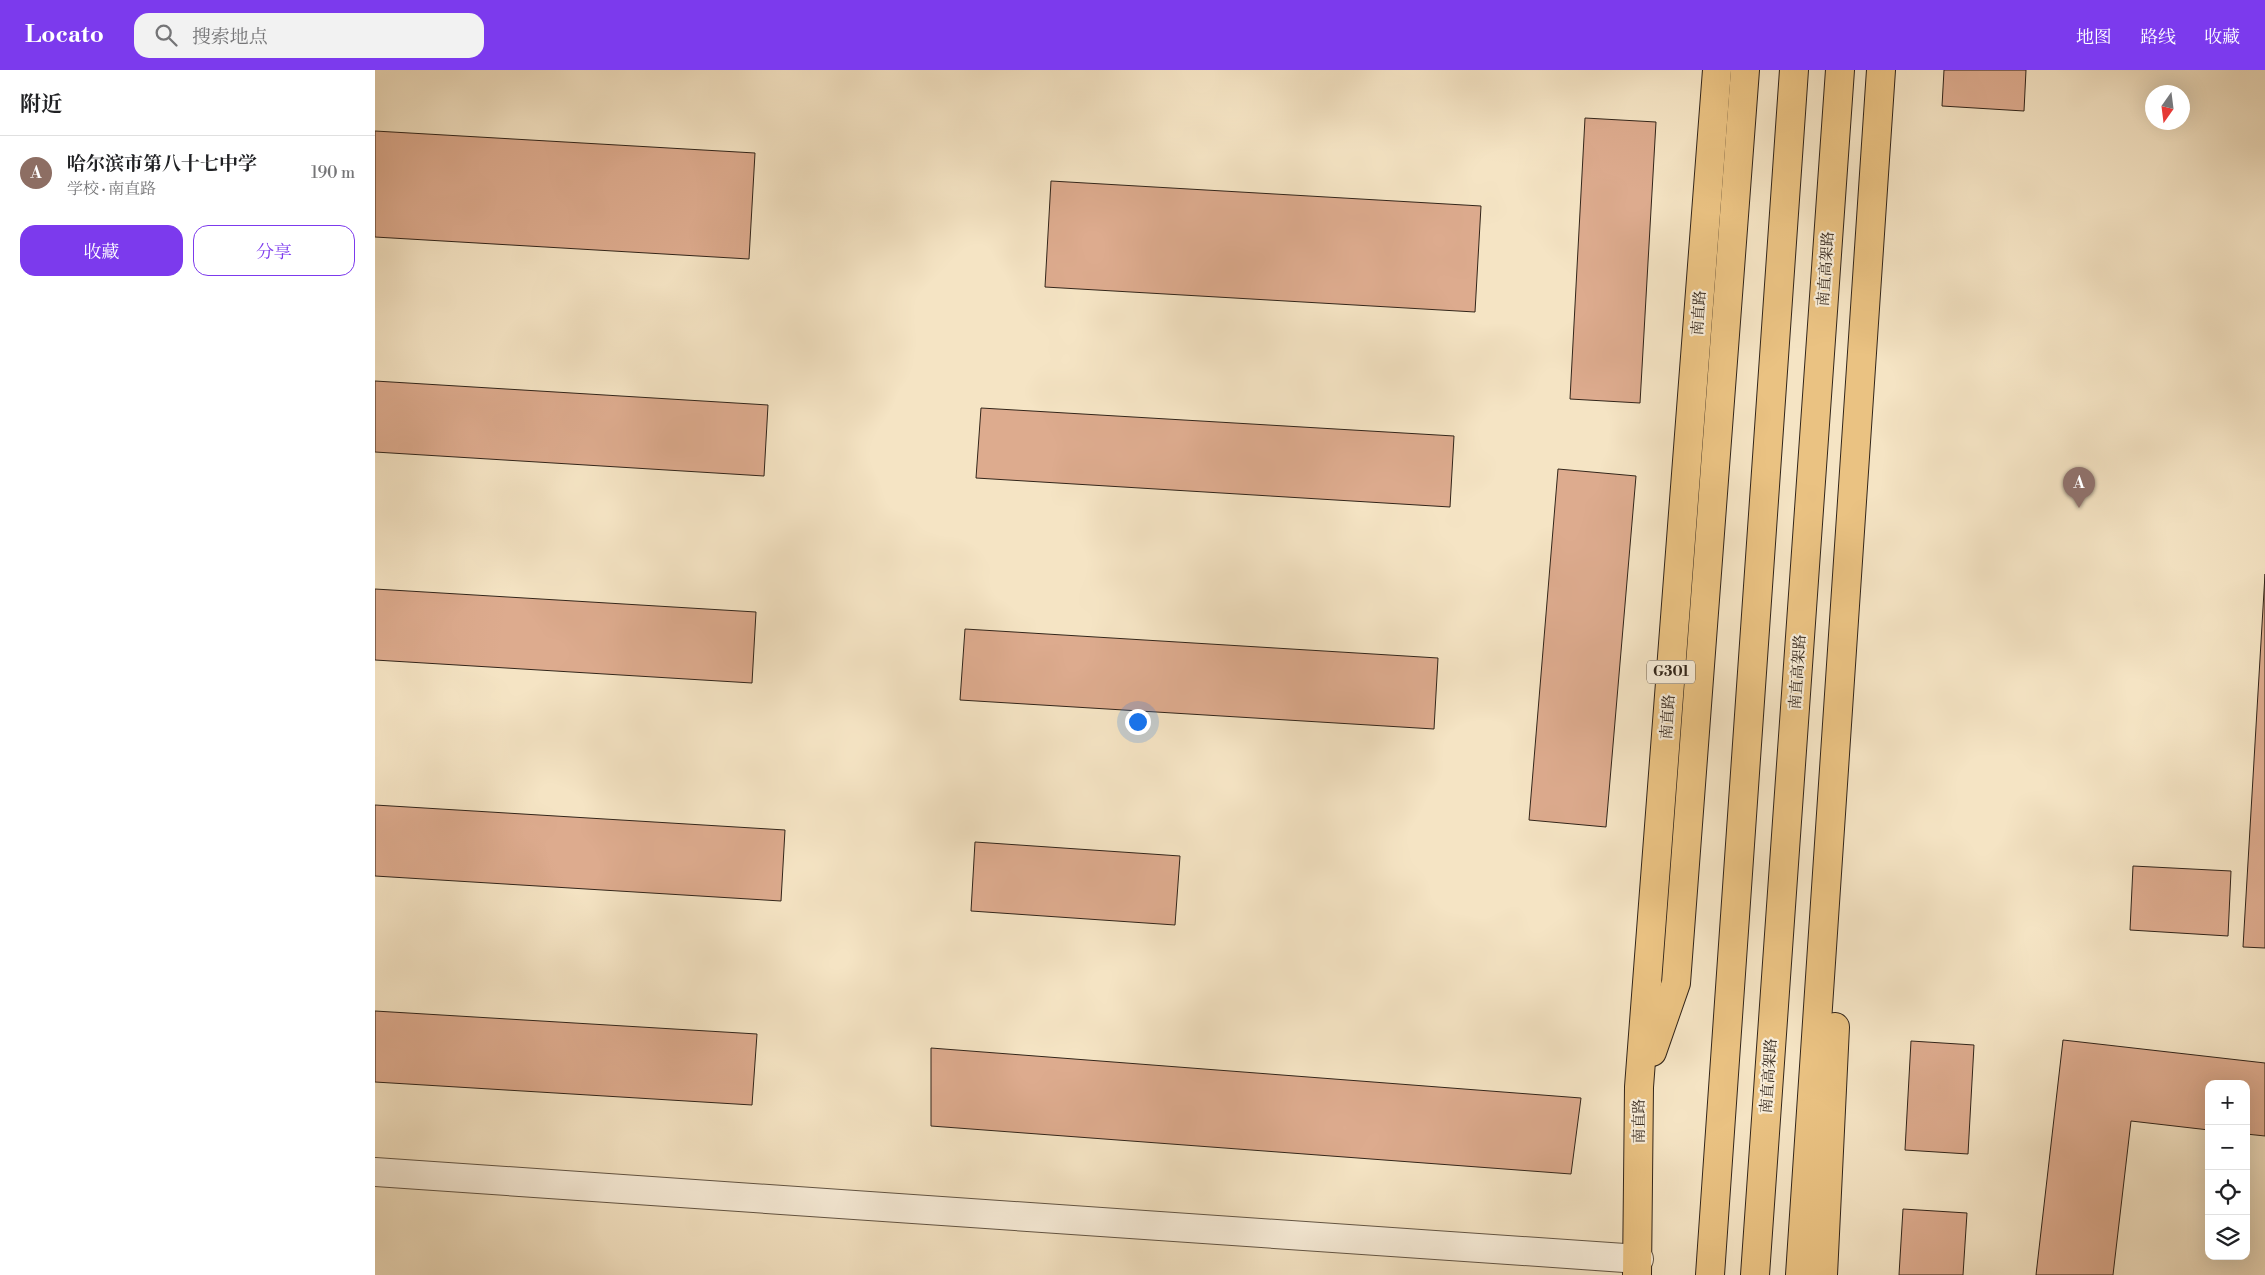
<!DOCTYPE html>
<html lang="zh">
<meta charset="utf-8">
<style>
body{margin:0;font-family:"Libre Bodoni","Noto Serif SC",serif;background:#f2f2f2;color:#202124}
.controls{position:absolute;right:15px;bottom:15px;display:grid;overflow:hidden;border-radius:10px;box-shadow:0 5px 20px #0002}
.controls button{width:45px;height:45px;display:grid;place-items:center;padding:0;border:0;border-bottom:1px solid #e0e0e0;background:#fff;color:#202124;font:25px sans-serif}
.compass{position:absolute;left:1770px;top:15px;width:45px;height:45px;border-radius:50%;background:#fff;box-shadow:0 5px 20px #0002;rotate:194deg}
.you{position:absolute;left:762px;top:651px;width:18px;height:18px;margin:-12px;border:4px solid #fff;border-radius:50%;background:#1a73e8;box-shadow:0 0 0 8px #1a73e833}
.badge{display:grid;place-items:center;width:32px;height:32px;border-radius:50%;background:#7c3aed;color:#fff;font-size:16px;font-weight:700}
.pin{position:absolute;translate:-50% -41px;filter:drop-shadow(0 1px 2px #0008)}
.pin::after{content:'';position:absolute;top:26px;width:18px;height:15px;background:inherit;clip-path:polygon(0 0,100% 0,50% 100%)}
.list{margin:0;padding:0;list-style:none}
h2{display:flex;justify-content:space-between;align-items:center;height:65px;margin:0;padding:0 20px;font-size:21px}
h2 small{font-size:16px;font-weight:400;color:#757577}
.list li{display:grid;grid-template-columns:32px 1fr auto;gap:15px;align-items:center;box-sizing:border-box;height:75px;padding:0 20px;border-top:1px solid #e0e0e0}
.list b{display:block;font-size:19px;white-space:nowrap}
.list p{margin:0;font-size:16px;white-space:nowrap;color:#757577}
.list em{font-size:16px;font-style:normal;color:#757577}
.actions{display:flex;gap:10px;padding:15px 20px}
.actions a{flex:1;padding:11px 0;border:1px solid #7c3aed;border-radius:15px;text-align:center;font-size:18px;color:#7c3aed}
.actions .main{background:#7c3aed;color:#fff}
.icon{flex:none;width:28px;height:28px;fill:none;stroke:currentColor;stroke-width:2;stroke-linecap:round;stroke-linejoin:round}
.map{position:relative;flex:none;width:1890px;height:1205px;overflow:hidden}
header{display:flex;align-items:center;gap:30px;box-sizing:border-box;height:70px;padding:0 25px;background:#7c3aed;color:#fff}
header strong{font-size:24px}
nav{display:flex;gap:28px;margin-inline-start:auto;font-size:18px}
.search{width:350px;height:45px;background:#f2f2f2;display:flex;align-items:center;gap:12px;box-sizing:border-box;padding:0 18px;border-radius:15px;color:#757577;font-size:19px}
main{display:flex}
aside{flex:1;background:#fff}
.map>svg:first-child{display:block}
.building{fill:#ddab8e;stroke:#32251a}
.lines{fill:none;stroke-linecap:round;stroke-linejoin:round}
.street-casing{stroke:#635544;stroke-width:30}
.highway-casing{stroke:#32251a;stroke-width:30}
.street{stroke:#f8edd9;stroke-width:28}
.highway{stroke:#eac282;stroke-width:28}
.labels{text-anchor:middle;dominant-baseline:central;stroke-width:4.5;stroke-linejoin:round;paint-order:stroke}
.shield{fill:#f8edd9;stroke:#6d6153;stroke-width:1}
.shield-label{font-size:14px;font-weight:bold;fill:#32251a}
.street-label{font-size:15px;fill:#32251a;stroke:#f8edd9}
</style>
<header>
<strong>Locato</strong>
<div class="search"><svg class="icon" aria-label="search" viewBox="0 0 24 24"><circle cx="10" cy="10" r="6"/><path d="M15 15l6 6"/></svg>搜索地点</div>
<nav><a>地图</a><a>路线</a><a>收藏</a></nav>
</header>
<main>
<aside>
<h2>附近<small></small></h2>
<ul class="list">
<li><span class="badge" style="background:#8d6e63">A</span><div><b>哈尔滨市第八十七中学</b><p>学校 · 南直路</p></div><em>190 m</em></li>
</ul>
<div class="actions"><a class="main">收藏</a><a>分享</a></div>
</aside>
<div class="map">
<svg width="1890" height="1205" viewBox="0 0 1890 1205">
<rect width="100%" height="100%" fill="#f5e4c4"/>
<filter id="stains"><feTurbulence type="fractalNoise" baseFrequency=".004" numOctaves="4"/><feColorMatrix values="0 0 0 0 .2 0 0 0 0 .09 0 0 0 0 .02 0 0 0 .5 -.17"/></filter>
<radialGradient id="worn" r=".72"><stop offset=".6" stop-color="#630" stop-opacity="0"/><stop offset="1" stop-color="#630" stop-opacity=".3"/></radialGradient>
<g class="building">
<path d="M1569,0H1651L1649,41L1567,36Z"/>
<path d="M1210,48L1281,52L1265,333L1195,329Z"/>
<path d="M0,61L380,83L374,189L0,167Z"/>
<path d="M676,111L1106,136L1100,242L670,217Z"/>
<path d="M0,311L393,335L389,406L0,382Z"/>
<path d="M606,338L1079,366L1075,437L601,408Z"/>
<path d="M1183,399L1261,406L1231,757L1154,750Z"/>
<path d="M1890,504V878L1868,877Z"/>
<path d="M0,519L381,542L377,613L0,590Z"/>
<path d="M590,559L1063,588L1059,659L585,630Z"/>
<path d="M0,735L410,760L406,831L0,806Z"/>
<path d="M600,772L805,786L800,855L596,841Z"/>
<path d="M1758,796L1856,801L1853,866L1755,860Z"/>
<path d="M0,941L382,964L377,1035L0,1012Z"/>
<path d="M1688,970L1890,993V1066L1871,1064V1014H1834V1060L1756,1051L1738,1205H1661Z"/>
<path d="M1536,971L1599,975L1593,1084L1530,1080Z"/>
<path d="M556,978L1206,1028L1196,1104L556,1056Z"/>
<path d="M1528,1139L1592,1143L1588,1205H1524Z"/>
</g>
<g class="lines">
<defs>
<path id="street" d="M0,1102L1264,1189"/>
<g id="highway">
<path d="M1277,982L1301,913L1370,0"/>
<path d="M1262,1205L1264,1017L1342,0"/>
<path d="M1335,1205L1419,0"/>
<path d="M1380,1205L1465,0"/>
<path d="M1425,1205L1506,0"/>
<path d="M1448,1205L1460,957"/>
</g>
</defs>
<use href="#street" class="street-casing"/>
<use href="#highway" class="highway-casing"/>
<use href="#street" class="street"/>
<use href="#highway" class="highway"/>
</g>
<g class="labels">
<rect class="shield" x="1272" y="590.5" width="48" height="23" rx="4"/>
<g class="shield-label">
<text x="1296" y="602">G301</text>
</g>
<g class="street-label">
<text transform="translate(1451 199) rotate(-86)">南直高架路</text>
<text transform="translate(1324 243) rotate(-86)">南直路</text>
<text transform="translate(1423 602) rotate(-86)">南直高架路</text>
<text transform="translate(1293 647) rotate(-86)">南直路</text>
<text transform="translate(1394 1006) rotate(-86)">南直高架路</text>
<text transform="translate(1264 1051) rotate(-90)">南直路</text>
</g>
</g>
<rect width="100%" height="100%" filter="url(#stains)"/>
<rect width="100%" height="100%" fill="url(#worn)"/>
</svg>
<div class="controls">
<button>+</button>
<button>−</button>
<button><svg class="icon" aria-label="locate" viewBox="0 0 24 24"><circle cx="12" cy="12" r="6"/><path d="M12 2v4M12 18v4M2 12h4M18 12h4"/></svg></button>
<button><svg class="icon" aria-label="layers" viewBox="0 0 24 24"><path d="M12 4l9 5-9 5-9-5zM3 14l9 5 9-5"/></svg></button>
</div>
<svg class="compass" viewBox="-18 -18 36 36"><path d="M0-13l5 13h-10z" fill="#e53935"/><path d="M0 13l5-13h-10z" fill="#757577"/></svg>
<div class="you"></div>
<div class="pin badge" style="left:1704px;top:438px;background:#8d6e63">A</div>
</div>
</main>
